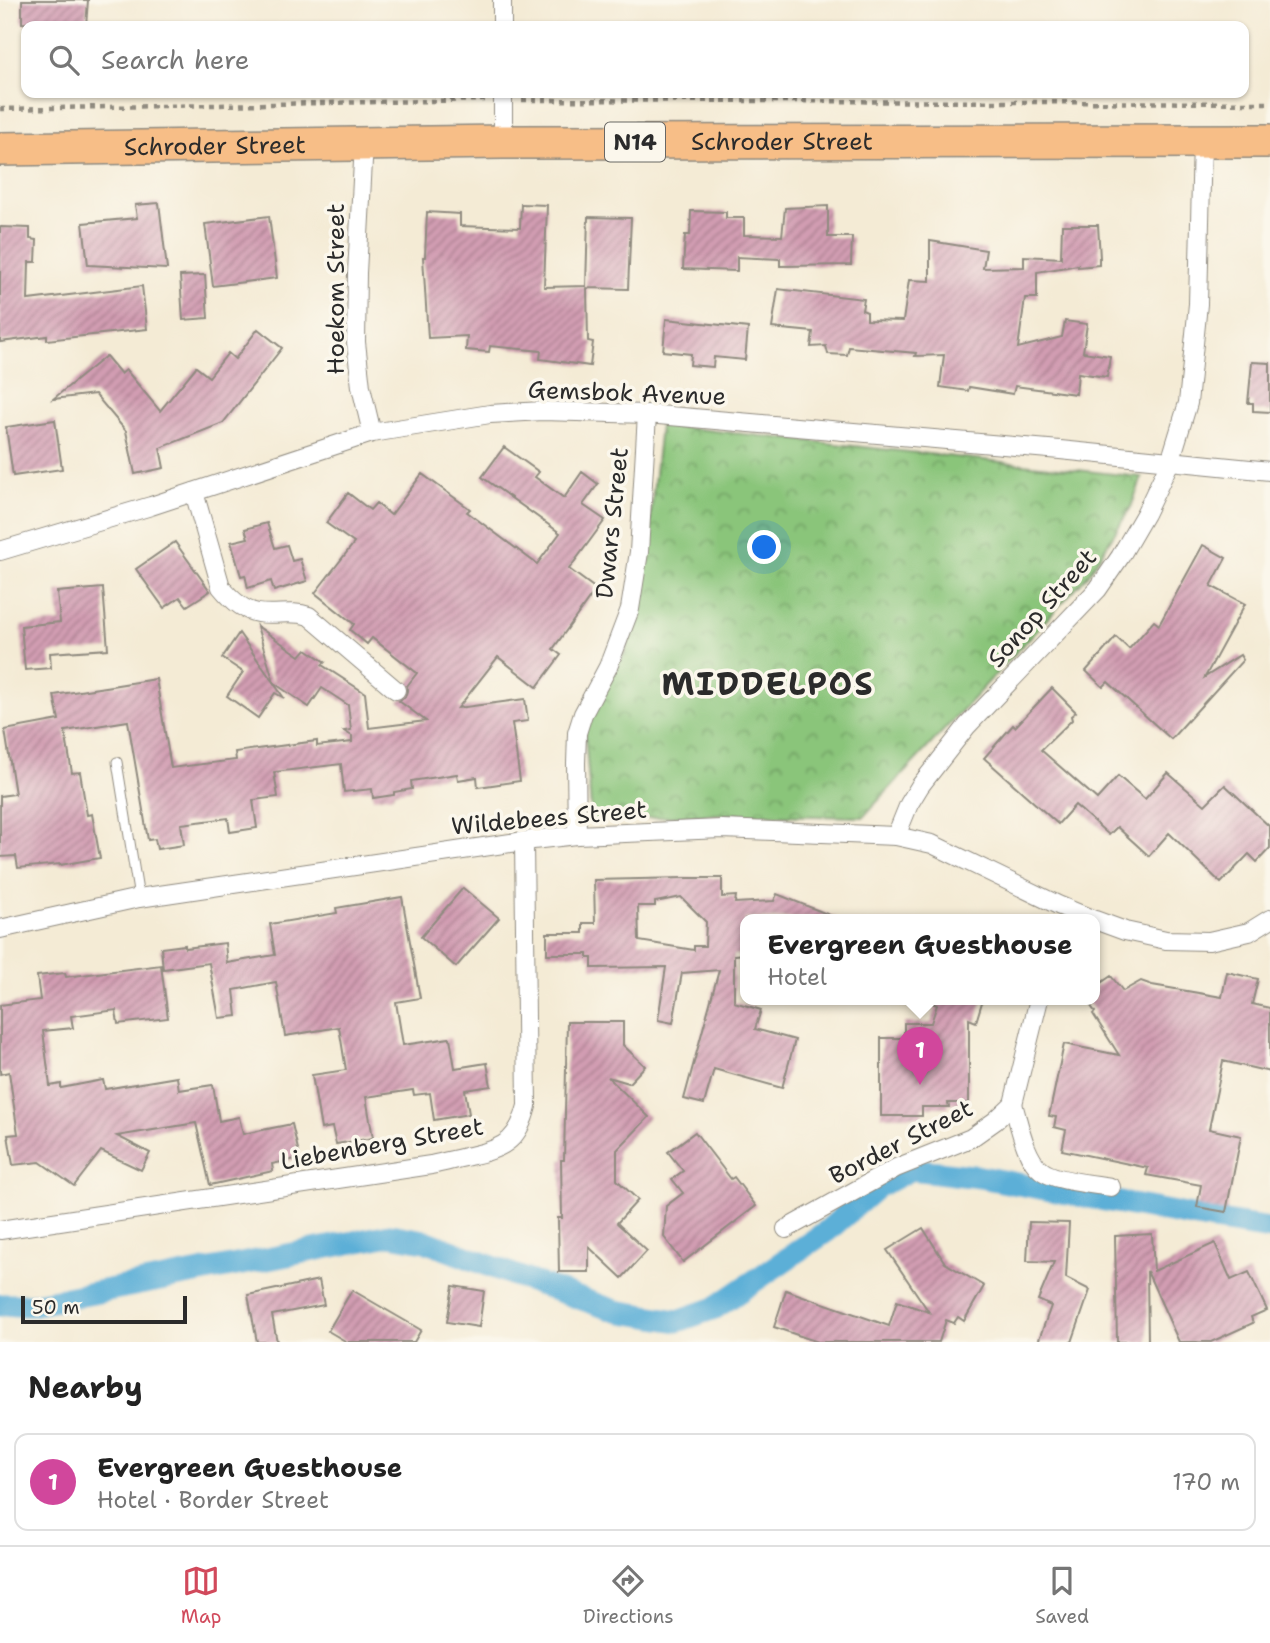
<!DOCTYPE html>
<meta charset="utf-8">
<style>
body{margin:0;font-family:"Shantell Sans",sans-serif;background:#f2f2f2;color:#222}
.scale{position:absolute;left:21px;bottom:18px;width:166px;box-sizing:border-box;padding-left:7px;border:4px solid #2b2b2b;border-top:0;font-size:19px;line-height:24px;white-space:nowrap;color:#2b2b2b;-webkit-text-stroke:5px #fbf7ec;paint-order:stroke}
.you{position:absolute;left:765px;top:548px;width:24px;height:24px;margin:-18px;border:5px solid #fff;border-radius:50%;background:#1a73e8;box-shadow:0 0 0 10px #1a73e833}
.badge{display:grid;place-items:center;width:46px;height:46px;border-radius:50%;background:#d1495b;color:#fff;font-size:23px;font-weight:700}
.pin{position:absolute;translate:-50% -58px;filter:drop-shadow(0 2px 4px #0008)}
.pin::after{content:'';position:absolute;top:37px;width:24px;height:21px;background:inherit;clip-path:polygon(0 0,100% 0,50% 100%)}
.popup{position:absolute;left:740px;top:914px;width:360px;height:91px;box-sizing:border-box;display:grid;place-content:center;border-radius:14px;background:#fff;filter:drop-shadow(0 2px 5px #0005);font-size:23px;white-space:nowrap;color:#767676}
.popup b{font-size:26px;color:#222}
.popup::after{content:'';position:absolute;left:50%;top:100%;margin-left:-14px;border:14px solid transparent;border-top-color:#fff}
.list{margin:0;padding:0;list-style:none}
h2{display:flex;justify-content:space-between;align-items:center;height:91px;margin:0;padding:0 28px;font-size:30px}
h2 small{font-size:23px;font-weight:400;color:#767676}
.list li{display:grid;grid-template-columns:46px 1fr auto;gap:21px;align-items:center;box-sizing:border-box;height:98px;margin:0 14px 14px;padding:0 14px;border:2px solid #e0e0e0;border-radius:14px}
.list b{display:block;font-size:26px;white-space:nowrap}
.list p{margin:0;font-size:23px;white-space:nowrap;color:#767676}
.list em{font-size:23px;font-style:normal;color:#767676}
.icon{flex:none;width:38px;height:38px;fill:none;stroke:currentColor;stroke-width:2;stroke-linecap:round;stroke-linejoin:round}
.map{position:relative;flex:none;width:1270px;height:1342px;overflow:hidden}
.search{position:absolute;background:#fff;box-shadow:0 2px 5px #0004;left:21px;right:21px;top:21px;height:77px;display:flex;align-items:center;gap:18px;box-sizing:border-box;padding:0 24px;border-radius:14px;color:#767676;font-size:26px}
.sheet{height:203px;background:#fff}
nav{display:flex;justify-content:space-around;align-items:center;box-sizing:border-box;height:98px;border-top:2px solid #e0e0e0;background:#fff;font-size:19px;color:#767676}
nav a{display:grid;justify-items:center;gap:4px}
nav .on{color:#d1495b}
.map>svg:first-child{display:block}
.park{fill:url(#park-crowns);stroke:#5a7852;stroke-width:2}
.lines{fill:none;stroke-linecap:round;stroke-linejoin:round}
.canal{stroke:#5bafd7;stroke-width:23}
.building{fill:url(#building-hatch);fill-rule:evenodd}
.lane-casing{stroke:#908b80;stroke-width:11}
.street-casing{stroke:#908b80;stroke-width:20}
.highway-casing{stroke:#908b80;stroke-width:36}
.path{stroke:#908b80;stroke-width:4.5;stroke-dasharray:5 5;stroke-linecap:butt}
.lane{stroke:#fff;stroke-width:9}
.street{stroke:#fff;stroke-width:18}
.highway{stroke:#f7be87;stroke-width:33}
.labels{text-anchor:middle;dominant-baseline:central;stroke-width:7;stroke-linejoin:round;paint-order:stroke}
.shield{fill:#fbf7ec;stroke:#696865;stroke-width:2}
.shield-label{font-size:23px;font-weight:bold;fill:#2b2b2b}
.street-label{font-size:24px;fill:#2b2b2b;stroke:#fbf7ec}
.district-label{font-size:32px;font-weight:bold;letter-spacing:2px;fill:#2b2b2b;stroke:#fbf7ec}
</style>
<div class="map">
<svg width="1270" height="1342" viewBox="0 0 1270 1342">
<defs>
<pattern id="park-crowns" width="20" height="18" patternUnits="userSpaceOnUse" patternTransform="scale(1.75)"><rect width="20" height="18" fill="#8ac57a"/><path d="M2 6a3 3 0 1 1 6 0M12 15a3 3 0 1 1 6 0" fill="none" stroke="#71a064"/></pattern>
<pattern id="building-hatch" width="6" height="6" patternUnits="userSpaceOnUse" patternTransform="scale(1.75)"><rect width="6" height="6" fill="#d29db2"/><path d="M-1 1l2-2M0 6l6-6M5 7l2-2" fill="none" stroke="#ab8091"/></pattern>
</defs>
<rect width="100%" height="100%" fill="#fbf7ec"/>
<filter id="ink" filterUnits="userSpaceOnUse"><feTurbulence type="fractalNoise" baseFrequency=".0143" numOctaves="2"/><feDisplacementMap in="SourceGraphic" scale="14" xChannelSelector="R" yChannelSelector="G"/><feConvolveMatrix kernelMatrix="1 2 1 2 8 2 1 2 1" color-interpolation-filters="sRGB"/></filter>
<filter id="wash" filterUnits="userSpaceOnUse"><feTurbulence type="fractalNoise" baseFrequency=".00686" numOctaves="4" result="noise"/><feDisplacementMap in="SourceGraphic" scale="28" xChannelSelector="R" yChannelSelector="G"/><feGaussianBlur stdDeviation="1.57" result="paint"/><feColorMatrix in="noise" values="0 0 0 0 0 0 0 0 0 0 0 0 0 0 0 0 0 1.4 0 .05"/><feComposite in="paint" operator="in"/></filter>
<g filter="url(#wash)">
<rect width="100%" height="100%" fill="#f4ebd5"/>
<path class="park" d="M660,425L1142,477L1131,507L1088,575L863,817L720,814L592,821L584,722L626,650L643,592Z"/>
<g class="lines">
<path class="canal" d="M0,1305H31L390,1235L425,1241L527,1280L616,1311L678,1321L715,1308L827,1231L877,1187L911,1169L980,1177L1213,1220L1270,1229"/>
</g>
<g id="blocks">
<g class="building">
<path d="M22,0H88L86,26L22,23Z"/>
<path d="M159,203L167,269L88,265L83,223L137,218L135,205Z"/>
<path d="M521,204L547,205L544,287L586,286L588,217L631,218L628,289L587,288L588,341L593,342L590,366L540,359L541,351L490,346L489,352L466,350L467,336L428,338L423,257H425L427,212L460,214V226L520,228Z"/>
<path d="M828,206V237H852L851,265L780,266V259L737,257V271L683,269L685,235H690L691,211L726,212V218H744V235L782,236L785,208Z"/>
<path d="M269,216L277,278L213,286L205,224Z"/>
<path d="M1062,225H1098L1100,258H1099V265L1078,267V265L1037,272V298H1025L1018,348L1062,337L1065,321L1087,324L1083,352L1110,356L1107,377L1078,373L1076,394L1015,386L1013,394L969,387L968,391L940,387L944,355L915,356L916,353L849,347L847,355L828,354L826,346L811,347L813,332L772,328L778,289L864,299L862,310L867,312V320L903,321L909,280L930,281V241L986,250L983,268L1024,267V256L1061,258Z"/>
<path d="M0,227L30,228V239L37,240L36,262H29L28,300L142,286L147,329L47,340V336L0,342Z"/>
<path d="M205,275L208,318L183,320L180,276Z"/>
<path d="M666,319L748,328L745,360L714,357L713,367L690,365L691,354L663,351Z"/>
<path d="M258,329L282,348L223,423L160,448L164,468L135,474L126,431L95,394L53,399L106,356L121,374L126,370L160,411L196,367L209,377L228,353L235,359Z"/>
<path d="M1252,362L1270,363V412L1253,411V403H1248Z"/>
<path d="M55,420L62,469L13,476L6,427Z"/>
<path d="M504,447L539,472L535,477L564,498L582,472L598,484L583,505L605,520L569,569L596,589L553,649L561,655L537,687L498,657L458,708L525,699L528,721L512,723L520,781L478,787L477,777L458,780L457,774L411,781L412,789L394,792V795L373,798L372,789L344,792L341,764L274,772L278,797L253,800L257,828L230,832L228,818L181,824L184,845L157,849L155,839L148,840L128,721L65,731L72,773L80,772L87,815L92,814L100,858L60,865V864L18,868L16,856L0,857V796L15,794L5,730L59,720L54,695L156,679L171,768L236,760L235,752L317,741V746L352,742V736L344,731L351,730L348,705L322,688L309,707L274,683L257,626L300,656L306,649L325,662L322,665L365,693L369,728L426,721L399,701L405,697L407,691V686L417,673L372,638L367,644L350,630L354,624L315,593L354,543L326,523L348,493L370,510L376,503L391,515L422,474L470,509L467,512L537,564L560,533L482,477Z"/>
<path d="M267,523L275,548L287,545L292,561L300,559L307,581L274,591L271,581L248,588L245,575L241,576L231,542L248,538L245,529Z"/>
<path d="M175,542L210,591L187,606L180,597L164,608L136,569Z"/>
<path d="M1203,545L1226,558L1211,586L1245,604L1205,677L1240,655L1243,660L1171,739L1108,682L1103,687L1086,671L1116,637L1129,649L1154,621L1159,625Z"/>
<path d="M103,588L108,649L50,653L51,668L25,670L21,626L60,622L57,592Z"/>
<path d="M239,633L284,698L275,693L258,718L227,696L243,672L222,658Z"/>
<path d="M1052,688L1076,712L1071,716L1072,720L1041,750L1097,799L1118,776L1145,799L1168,773L1205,805L1225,785L1270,827V848L1257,862L1249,854L1221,883L1169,833L1149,856L1117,827L1109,835L1075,805L1058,824L984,758L1013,725L1015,727Z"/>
<path d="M685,878H722V897L736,896L735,903L774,901L777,894L837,918L745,919V954L734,955V1002L761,1010L755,1029L795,1040L782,1088L714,1069L704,1104L684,1099L719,970L682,973L673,1023L658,1020L666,967L592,968V958H588V954H547V933H583V923H595L594,880ZM681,897L706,922L705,946H694V950L639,941L638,906H655V902Z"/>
<path d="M463,888L499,918L456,967L421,937Z"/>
<path d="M402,897L420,998L396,1002L403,1045L450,1038L455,1068L487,1063L491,1086L465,1090L469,1114L434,1120L430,1093L414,1095L413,1090L366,1097L373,1138L336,1144L332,1127L321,1129L312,1075L346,1070L339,1027L285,1036L276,982L234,990L237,1016L219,1018L209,963L163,969L161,948L185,945V948L225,943L227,963L275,955L270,924L337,913L336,908Z"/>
<path d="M161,965L168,1018L118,1024L116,1010L71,1016L73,1028L43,1031L50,1086L61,1084V1088L103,1080L105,1089L177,1077L179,1090L213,1085L219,1121L239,1117L243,1134L292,1124L300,1158L272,1164L273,1171L210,1185L196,1123L117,1136L150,1153L141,1170L101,1151L74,1186L40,1162L13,1165L8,1135L18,1134L9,1072L0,1074V1005L40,1000L37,976L65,973L66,977Z"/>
<path d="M1227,972L1258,979L1252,1004L1270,1008V1072L1223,1061L1209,1129L1241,1136L1226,1212L1197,1207L1201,1185L1146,1175L1148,1168L1062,1150L1066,1130L1054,1127L1056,1117L1049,1116L1064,1044L1119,1055L1093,1014L1095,1012L1086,999H1095V987L1111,976L1123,991L1141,981L1152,985L1222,997Z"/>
<path d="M923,999H983L976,1022L969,1019V1103H948L949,1107H922V1116H881V1038H904V1023H931L937,1005Z"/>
<path d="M567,1022H623V1045L645,1066L629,1083L608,1077L649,1117L617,1150V1180L638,1200L617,1223L647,1251L622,1278L589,1247V1272H559L558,1218H562L561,1160H564Z"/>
<path d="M695,1132L731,1179L734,1177L756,1206L683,1262L664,1237L666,1206L683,1193L672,1179L683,1171L668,1152Z"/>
<path d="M1029,1222L1069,1223L1066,1278L1090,1290L1072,1342H1038L1051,1306L1038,1300L1054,1262L1027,1261Z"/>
<path d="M923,1228L945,1263L984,1286L964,1321L958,1317L954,1323L946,1320L939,1342H818L774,1327L786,1290L889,1326L897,1301L929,1312L887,1250Z"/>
<path d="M1152,1234L1154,1271L1215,1243L1231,1280L1249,1272L1267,1310L1251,1317L1253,1323L1211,1342H1179L1147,1271L1148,1342H1117L1115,1236Z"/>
<path d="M319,1280L324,1305L272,1315L277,1342H257L248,1295Z"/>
<path d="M453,1286L484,1291L479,1327L447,1322Z"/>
<path d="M352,1290L421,1330L414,1342H347L328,1331Z"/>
</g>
</g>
</g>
<g filter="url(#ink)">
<use href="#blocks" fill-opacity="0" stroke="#908b80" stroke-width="2"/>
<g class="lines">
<defs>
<path id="lane" d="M117,762L139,898"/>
<g id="street">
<path d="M502,0V26"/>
<path d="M503,142V93"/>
<path d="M364,143L357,273L356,342L361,387L372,433"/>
<path d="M194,492L221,587C230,598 244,611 258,613C276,616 291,610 309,616L396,690"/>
<path d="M0,551L151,506L372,433L490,414L542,411L647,414L1060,450L1270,471"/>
<path d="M577,835L576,763L577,733L583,714L608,667L630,609L639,552L647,414"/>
<path d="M896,836L909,804L920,786L967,726L1098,589L1120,557L1145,514L1170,462L1188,403L1198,304L1202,141"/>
<path d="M1095,920L1125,931L1166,940L1209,941L1249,932L1270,919"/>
<path d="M0,929L139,898L524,841L577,835L722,829L896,836L932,844L1058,905L1092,919"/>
<path d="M1013,1104C1019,1123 1025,1158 1041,1170C1053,1181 1094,1184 1111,1187"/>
<path d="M786,1229L896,1168L971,1138L995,1121L1013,1104L1039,999"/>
<path d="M0,1230L431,1165C445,1162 460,1158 474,1155C506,1148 519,1138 527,1106L524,841"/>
</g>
<g id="highway">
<path id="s1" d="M0,149L503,142L1270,141"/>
</g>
</defs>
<use href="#lane" class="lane-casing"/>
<use href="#street" class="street-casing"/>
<use href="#highway" class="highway-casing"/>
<g class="path">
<path d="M522,100L1270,103"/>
<path d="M0,109L486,100"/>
</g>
<use href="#lane" class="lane"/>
<use href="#street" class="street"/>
<use href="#highway" class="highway"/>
</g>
</g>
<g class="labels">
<rect class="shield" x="605" y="122.5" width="60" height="39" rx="5"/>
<g class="shield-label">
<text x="635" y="142">N14</text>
</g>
<g class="street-label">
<text stroke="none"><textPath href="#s1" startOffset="782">Schroder Street</textPath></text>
<text stroke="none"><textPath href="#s1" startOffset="215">Schroder Street</textPath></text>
<text transform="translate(336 289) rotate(-90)">Hoekom Street</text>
<text transform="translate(627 393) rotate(2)">Gemsbok Avenue</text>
<text transform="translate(612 523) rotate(-84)">Dwars Street</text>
<text transform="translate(1042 608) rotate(-48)">Sonop Street</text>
<text transform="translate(549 818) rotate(-5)">Wildebees Street</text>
<text transform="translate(901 1142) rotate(-27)">Border Street</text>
<text transform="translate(382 1144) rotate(-10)">Liebenberg Street</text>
</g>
<g class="district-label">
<text x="768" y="683">MIDDELPOS</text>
</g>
</g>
</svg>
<div class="scale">50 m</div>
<div class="you"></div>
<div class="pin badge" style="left:920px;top:1085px;background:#d1479c">1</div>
<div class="popup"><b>Evergreen Guesthouse</b>Hotel</div>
<div class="search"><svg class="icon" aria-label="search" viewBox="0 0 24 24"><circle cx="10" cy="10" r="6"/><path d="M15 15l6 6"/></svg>Search here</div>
</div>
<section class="sheet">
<h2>Nearby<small></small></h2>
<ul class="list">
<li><span class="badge" style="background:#d1479c">1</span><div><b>Evergreen Guesthouse</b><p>Hotel · Border Street</p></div><em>170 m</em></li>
</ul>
</section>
<nav>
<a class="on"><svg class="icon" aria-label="map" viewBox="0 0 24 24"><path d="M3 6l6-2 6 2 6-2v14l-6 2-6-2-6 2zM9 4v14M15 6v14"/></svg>Map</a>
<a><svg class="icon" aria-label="directions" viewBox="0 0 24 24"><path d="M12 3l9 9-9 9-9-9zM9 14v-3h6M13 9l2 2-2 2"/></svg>Directions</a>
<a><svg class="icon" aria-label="saved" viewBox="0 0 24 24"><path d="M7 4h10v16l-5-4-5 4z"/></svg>Saved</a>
</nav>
